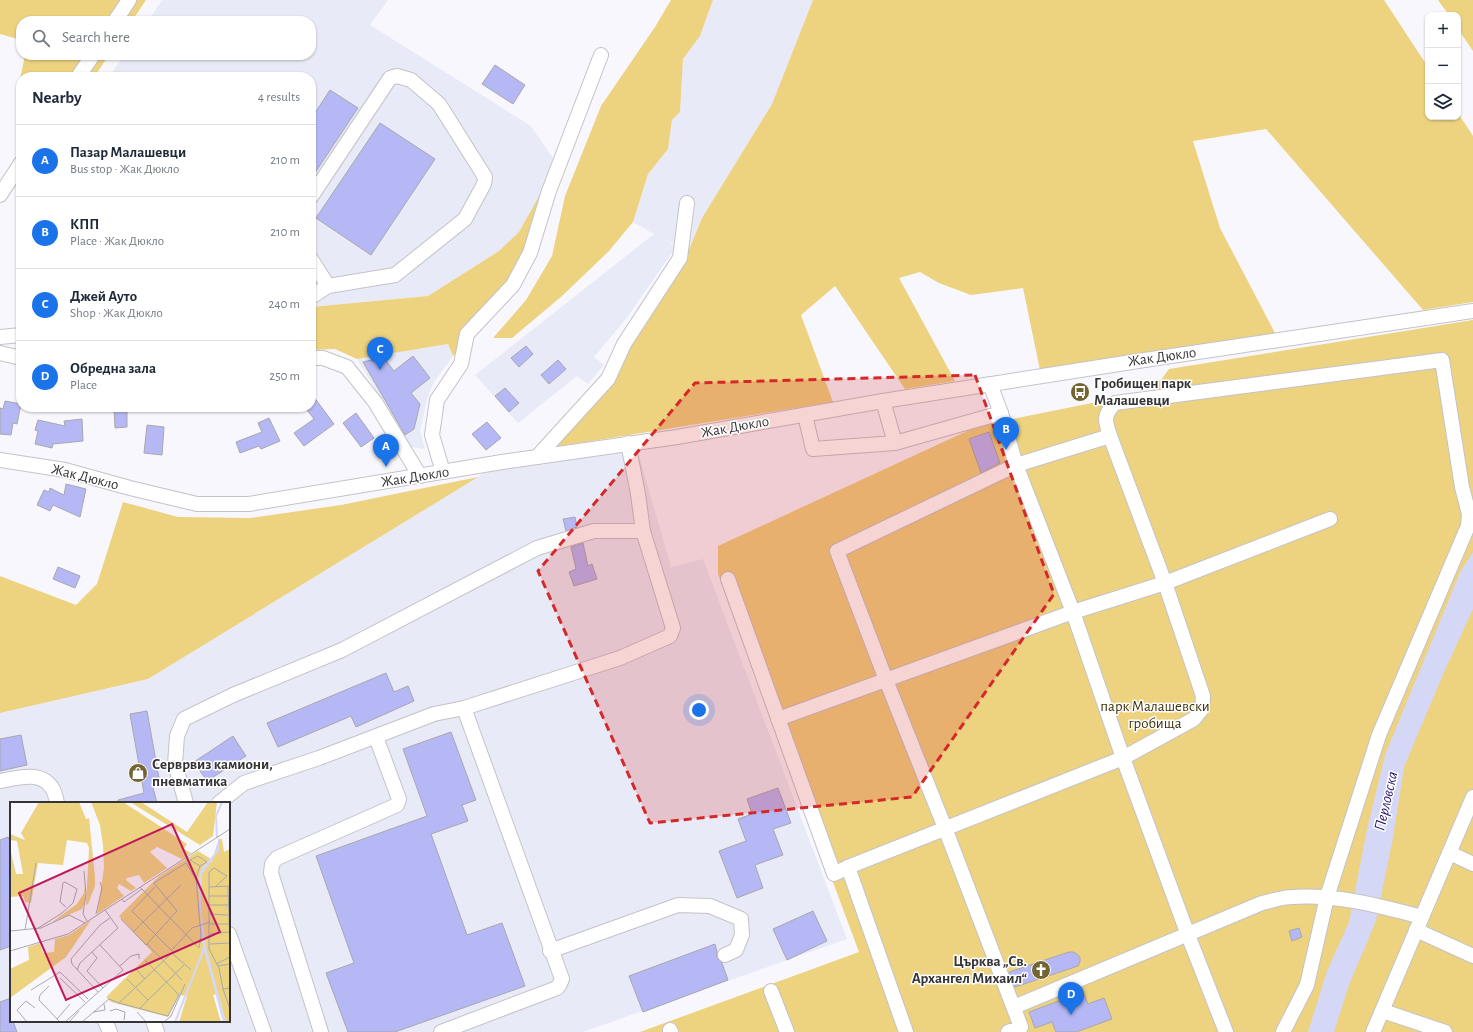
<!DOCTYPE html>
<meta charset="utf-8">
<style>
body{margin:0;font-family:"Alegreya Sans",sans-serif;background:#f6f6f7;color:#1f2937}
.controls{position:absolute;right:12px;top:12px;display:grid;overflow:hidden;border-radius:8px;box-shadow:0 1px 3px #0004}
.controls button{width:36px;height:36px;display:grid;place-items:center;padding:0;border:0;border-bottom:1px solid #e0e1e3;background:#fff;color:#1f2937;font:20px sans-serif}
.you{position:absolute;left:699px;top:710px;width:14px;height:14px;margin:-10px;border:3px solid #fff;border-radius:50%;background:#1a73e8;box-shadow:0 0 0 6px #1a73e833}
.badge{display:grid;place-items:center;width:26px;height:26px;border-radius:50%;background:#1a73e8;color:#fff;font-size:13px;font-weight:700}
.pin{position:absolute;translate:-50% -33px;filter:drop-shadow(0 1px 2px #0008)}
.pin::after{content:'';position:absolute;top:21px;width:14px;height:12px;background:inherit;clip-path:polygon(0 0,100% 0,50% 100%)}
.list{margin:0;padding:0;list-style:none}
h2{display:flex;justify-content:space-between;align-items:center;height:52px;margin:0;padding:0 16px;font-size:17px}
h2 small{font-size:13px;font-weight:400;color:#747a83}
.list li{display:grid;grid-template-columns:26px 1fr auto;gap:12px;align-items:center;box-sizing:border-box;height:72px;padding:0 16px;border-top:1px solid #e0e1e3}
.list b{display:block;font-size:15px;white-space:nowrap}
.list p{margin:0;font-size:13px;white-space:nowrap;color:#747a83}
.list em{font-size:13px;font-style:normal;color:#747a83}
.icon{flex:none;width:22px;height:22px;fill:none;stroke:currentColor;stroke-width:2;stroke-linecap:round;stroke-linejoin:round}
.map{position:relative;flex:none;width:1473px;height:1032px;overflow:hidden}
.search{position:absolute;background:#fff;box-shadow:0 1px 3px #0004;left:16px;top:16px;width:300px;height:44px;display:flex;align-items:center;gap:10px;box-sizing:border-box;padding:0 14px;border-radius:16px;color:#747a83;font-size:15px}
.panel{position:absolute;background:#fff;box-shadow:0 1px 3px #0004;left:16px;top:72px;width:300px;height:340px;border-radius:16px}
.map>svg:first-child{display:block}
.built{fill:#e9eaf7;fill-rule:evenodd}
.green{fill:#edd280}
.water{fill:#d5d7f6}
.building{fill:#b6b8f6;stroke:#a7a7ac}
.lines{fill:none;stroke-linecap:round;stroke-linejoin:round}
.minor-casing{stroke:#c3c3c8;stroke-width:16}
.minor{stroke:#fff;stroke-width:14}
.marked{fill:#d62828;fill-opacity:0.2;stroke:#d62828;stroke-width:3;stroke-dasharray:8 5;stroke-linejoin:round}
.labels{text-anchor:middle;dominant-baseline:central;stroke-width:3;stroke-linejoin:round;paint-order:stroke}
.street-label{font-size:15px;fill:#353537;stroke:#fff}
.poi-label{font-size:15px;font-weight:bold;fill:#353537;stroke:#fff;text-anchor:start}
.park-label{font-size:15px;fill:#3e320d;stroke:#fff}
.water-label{font-size:16px;font-style:italic;fill:#29186e;stroke:#fff}
.inset-river{fill:none;stroke:#d5d7f6;stroke-width:2}
.inset-road{fill:none;stroke:#a9a9ae;stroke-width:1}
.view{fill:#c2185b;fill-opacity:0.15;stroke:#c2185b;stroke-width:2}
.inset-edge{fill:none;stroke:#353537;stroke-width:2}
</style>
<div class="map">
<svg width="1473" height="1032" viewBox="0 0 1473 1032">
<rect width="100%" height="100%" fill="#f7f7fd"/>
<g class="built">
<path d="M162,0H388L370,25L531,126L557,164L520,232L499,251L428,296L311,307V77H109L124,55H311V21H148Z"/>
<path d="M713,0H813L772,104L702,218L688,252L663,238L676,247L626,319L594,357L604,365L588,384L577,376L518,423L475,375L654,234L633,222L648,174L668,149L672,120L680,112L683,59L700,36Z"/>
<path d="M448,344L453,356L434,382L428,396L420,431L425,449L411,447L357,359Z"/>
<path d="M635,442L671,567L703,559L847,939L583,1032H0V713L148,679L502,462ZM11,803H229V1021H11Z"/>
</g>
<g class="green">
<path d="M0,0H146L132,21H21V40L0,34Z"/>
<path d="M671,0H713L700,36L683,59L680,112L672,120L668,149L648,174L633,222L609,251L562,296L512,338H493L526,300L552,256L565,196L601,106L655,27Z"/>
<path d="M813,0H1384L1428,67V117H1458V113L1473,136V302L1423,310L1266,129L1193,141L1220,228L1276,335L1040,370L1023,288L971,295L939,283L920,272L899,278L955,381L905,389L835,286L801,315L833,402L555,447L613,379L628,344L688,252L702,218L772,104Z"/>
<path d="M1438,0H1473V51L1458,29V15H1449Z"/>
<path d="M25,55H109L94,77H21V99L16,98Z"/>
<path d="M557,164L517,288L453,356L448,344L357,359L335,349L311,350V307L428,296L499,251L519,232Z"/>
<path d="M1473,320V1032H640L859,952L718,574V546L978,426L1107,400L1154,394L1151,385L1161,380L1169,369Z"/>
<path d="M478,477L148,679L0,713V576L76,605L97,584L123,502L178,517L250,518L341,505Z"/>
</g>
<path class="water" d="M1473,552V609L1445,670L1404,767L1393,838L1376,921L1349,985L1334,1032H1308L1327,971L1349,922L1367,829L1385,755L1461,570Z"/>
<g class="building">
<path d="M495,65L525,85L513,104L482,84Z"/>
<path d="M330,90L358,108L311,179V119Z"/>
<path d="M380,123L435,159L371,255L316,218Z"/>
<path d="M526,346L533,354L519,367L511,358Z"/>
<path d="M413,356L430,378L411,393L420,404L414,429L405,435L363,362L383,357L394,371Z"/>
<path d="M558,360L566,369L549,384L541,375Z"/>
<path d="M505,388L519,403L509,412L495,396Z"/>
<path d="M311,393L334,424L304,446L294,433L314,419L307,410L311,407Z"/>
<path d="M5,401L21,404L17,424L13,423L11,435L0,434V408L3,409Z"/>
<path d="M114,409H127V427L115,428Z"/>
<path d="M356,413L374,438L361,447L343,423Z"/>
<path d="M269,418L280,441L261,449L259,446L240,453L236,442L262,432L258,423Z"/>
<path d="M82,419L83,441L53,444L52,448L35,444L38,431L35,430L38,420L65,426L64,421Z"/>
<path d="M487,422L501,438L486,450L472,434Z"/>
<path d="M147,425L164,427L162,455L144,453Z"/>
<path d="M989,432L1000,463L981,473L969,439Z"/>
<path d="M66,484L86,489L80,517L53,505L50,511L37,505L44,490L49,492L50,488L64,495Z"/>
<path d="M575,517L577,527L566,531L563,519Z"/>
<path d="M583,543L588,566L592,564L597,579L574,586L569,572L576,569L571,547Z"/>
<path d="M58,567L80,576L75,588L53,579Z"/>
<path d="M386,673L394,692L408,686L414,701L356,727L351,716L278,747L267,723Z"/>
<path d="M147,711L159,778L151,780L157,803H118V800L144,793L130,714Z"/>
<path d="M451,732L476,800L462,805L468,821L431,834L467,935L502,923L525,986L395,1032H348L326,973L354,963L316,856L427,816L403,749Z"/>
<path d="M21,735L27,765L0,771V739Z"/>
<path d="M233,736L246,756L207,781L194,762Z"/>
<path d="M778,788L791,823L773,829L783,855L755,865L763,888L737,898L719,851L746,841L738,819L752,814L747,799Z"/>
<path d="M8,837L11,844V946L0,950V840Z"/>
<path d="M813,911L827,941L787,960L773,929Z"/>
<path d="M1299,928L1302,937L1292,941L1289,931Z"/>
<path d="M715,944L717,952V958L722,963L728,980L643,1012L629,976Z"/>
<path d="M1069,952H1073L1077,954L1080,957V962L1078,966L1015,987L1009,972Z"/>
<path d="M1083,992L1088,1004L1104,998L1112,1019L1076,1032H1056L1052,1022L1035,1028L1029,1012Z"/>
<path d="M11,998V1021H13L17,1032H0V1002Z"/>
</g>
<g class="lines">
<defs>
<g id="minor">
<path d="M115,21L129,0"/>
<path d="M78,77L93,55"/>
<path d="M0,195L21,163"/>
<path d="M311,197L390,78L397,76L411,80L439,104L485,177L484,184L465,219L395,275L328,286L311,297"/>
<path d="M311,259L328,286"/>
<path d="M0,337L21,335"/>
<path d="M0,353L21,358"/>
<path d="M311,358H323L347,367L375,402L420,476"/>
<path d="M990,384L1001,413L1016,465L1073,612L1123,758L1188,935L1226,1032"/>
<path d="M883,401L895,443"/>
<path d="M805,415L813,449L895,443L1001,413"/>
<path d="M537,457L608,379L624,344L680,258L687,203"/>
<path d="M0,460L65,470L130,488L197,504H249L502,462L677,437L883,401L1138,361L1473,311"/>
<path d="M443,472L432,435L437,400L461,364L467,334L513,285L530,253L549,191L601,55"/>
<path d="M728,579L834,874L848,867L1123,758L1194,719L1202,709L1203,696L1165,583L1110,436C1105,421 1103,415 1115,403L1442,360L1462,487L1469,514L1468,526L1379,735L1327,897L1307,985L1283,1032"/>
<path d="M778,719L1073,612L1165,583L1330,519"/>
<path d="M0,781C17,778 41,770 52,788C55,792 56,798 57,803"/>
<path d="M186,803L175,764L177,736L184,719L233,695L342,650L537,548L594,531H643"/>
<path d="M219,803L244,783L319,758L434,714L464,708L620,658L670,636L673,628L643,531L638,494L628,443"/>
<path d="M1450,853L1473,864"/>
<path d="M848,867L906,1032"/>
<path d="M1416,930L1473,956"/>
<path d="M229,934L264,1032"/>
<path d="M550,951L678,905L710,906L741,919L742,935L736,950L725,955"/>
<path d="M771,991L787,1032"/>
<path d="M1014,1007L1262,903C1272,901 1282,897 1292,897C1336,894 1380,906 1422,917"/>
<path d="M1383,1011L1445,1032"/>
<path d="M105,1021L110,1032"/>
<path d="M153,1021L157,1032"/>
<path d="M670,1030L671,1032"/>
<path d="M321,1032L271,873L272,864L277,858L397,805L399,799L376,737"/>
<path d="M441,1032L557,988L560,984L562,979L464,708"/>
<path d="M1008,1032L1021,1027L945,828L886,680L837,551L1016,465L1110,436"/>
<path d="M1373,1032L1473,797"/>
</g>
</defs>
<use href="#minor" class="minor-casing"/>
<use href="#minor" class="minor"/>
</g>
<path class="marked" d="M975,375L1054,594L912,797L650,823L538,571L695,383Z"/>
<defs>
<symbol id="bus-disc" viewBox="-11 -11 22 22"><circle r="9.5" fill="#746432" stroke="#fff"/><path d="M-5-6H5V4H4V6H2V4H-2V6H-4V4H-5ZM-3.5-4V0h7V-4ZM-3.5 1.2v1.5H-2V1.2ZM2 1.2v1.5H3.5V1.2Z" fill="#fff"/></symbol>
<symbol id="shop-disc" viewBox="-11 -11 22 22"><circle r="9.5" fill="#746432" stroke="#fff"/><path d="M-5-2.5h2.3a2.7 3.5 0 0 1 5.4 0H5L5.5 6h-11ZM-1.5-2.5h3a1.5 2.3 0 0 0-3 0Z" fill="#fff"/></symbol>
<symbol id="church-disc" viewBox="-11 -11 22 22"><circle r="9.5" fill="#746432" stroke="#fff"/><path d="M-1.2-6h2.4v3.5h3.3v2.4h-3.3V6h-2.4V-.1h-3.3v-2.4h3.3Z" fill="#fff"/></symbol>
</defs>
<g fill-rule="evenodd">
<use href="#bus-disc" x="1069" y="381" width="22" height="22"/>
<use href="#shop-disc" x="127" y="762" width="22" height="22"/>
<use href="#church-disc" x="1030" y="959" width="22" height="22"/>
</g>
<g class="labels">
<g class="street-label">
<text transform="translate(1162 357) rotate(-8)">Жак Дюкло</text>
<text transform="translate(735 427) rotate(-10)">Жак Дюкло</text>
<text transform="translate(85 477) rotate(14)">Жак Дюкло</text>
<text transform="translate(415 477) rotate(-9)">Жак Дюкло</text>
</g>
<g class="poi-label">
<text x="1094" y="383">Гробищен парк<tspan x="1094" dy="17">Малашевци</tspan></text>
<text x="152" y="764">Серврвиз камиони,<tspan x="152" dy="17">пневматика</tspan></text>
<text x="1027" y="961" text-anchor="end">Църква „Св.<tspan x="1027" dy="17">Архангел Михаил“</tspan></text>
</g>
<g class="park-label">
<text x="1155" y="706">парк Малашевски<tspan x="1155" dy="17">гробища</tspan></text>
</g>
<g class="water-label">
<text transform="translate(1386 801) rotate(-77)">Перловска</text>
</g>
</g>
<g transform="translate(10 802)">
<rect width="220" height="220" fill="#f7f7fd"/>
<path d="M29,0H69L76,17L79,16L85,75V84L78,102L76,103L79,46L77,41L57,38L53,63L28,61L21,101L15,100L13,94L0,95V46L6,72H13L7,39L0,38V32L15,38L11,31ZM81,0H113L177,42L174,47L181,51L172,57L147,45L140,50L157,66L134,81L129,73L117,76L116,78L126,86L121,89L109,82L107,86L114,94L87,112L94,66L93,44L90,23ZM120,0H131L177,30L198,0H207L203,34L190,43ZM209,37H212L214,50L220,47V220H216L208,192L203,193L211,220H169L177,194L169,193L158,215L101,200L96,195L142,150L109,114L148,75L188,49L201,57V61ZM74,82L76,97L72,107L42,120L67,102L74,91ZM81,118L56,155L0,196V167L19,158L18,145L30,141L33,151L44,150L45,137L59,133Z" fill="#edd280"/>
<path d="M209,35V49L192,72L191,105L196,145L216,220H213L194,149L167,218L164,220L193,146L188,82L191,67L205,51Z" fill="#d5d7f6"/>
<path class="inset-river" d="M207,36L206,14L212,0"/>
<path class="inset-road" d="M74,69L76,92L73,112L77,119M186,76L190,64L197,60L188,54L180,58L190,64M218,84L220,146M130,85L189,146M199,85L220,84M205,85L217,74L204,66L199,70V147L209,166L213,187L220,186M199,94H218M112,97L114,100L132,87M199,103H220M86,112L92,86L90,80M200,112L218,113M111,117L136,143L167,109L144,81L176,61L186,77L191,133L189,146M200,122H220M15,128L26,61M25,128L52,111L63,101L67,87L55,80L53,81L50,100L56,105M0,129L31,126L59,113L75,121M123,130L171,83M200,132L219,130M137,142L172,178M200,142L220,141M0,149L58,132L220,27M161,149L182,126L200,120M82,150L87,156L77,169L93,186M162,151L181,168M206,162L220,155M110,164L121,154L129,152V157M208,164L220,162M126,167L135,177M67,168L70,161L108,126L95,108M50,176L75,200M117,177L138,198M39,184L30,193L29,198L50,220M213,187L220,207M21,188L50,170L78,197M88,190L62,162L61,157L90,123L100,116M109,201L158,214L169,193L135,158M130,206L174,163M100,209L106,207L115,210L114,218M83,210L95,208L94,202M127,210L136,220M47,217L60,202M17,220L7,208L16,199L25,206M55,220L113,168L90,143M59,220L69,209M72,220L99,197L109,201L163,150L122,109L145,85M154,220L161,214L175,182"/>
<path class="view" d="M162,22L210,130L56,198L9,91Z"/>
<rect width="220" height="220" class="inset-edge"/>
</g>
</svg>
<div class="controls">
<button>+</button>
<button>−</button>
<button><svg class="icon" aria-label="layers" viewBox="0 0 24 24"><path d="M12 4l9 5-9 5-9-5zM3 14l9 5 9-5"/></svg></button>
</div>
<div class="you"></div>
<div class="pin badge" style="left:386px;top:467px">A</div>
<div class="pin badge" style="left:1006px;top:450px">B</div>
<div class="pin badge" style="left:380px;top:370px">C</div>
<div class="pin badge" style="left:1071px;top:1015px">D</div>
<div class="search"><svg class="icon" aria-label="search" viewBox="0 0 24 24"><circle cx="10" cy="10" r="6"/><path d="M15 15l6 6"/></svg>Search here</div>
<section class="panel">
<h2>Nearby<small>4 results</small></h2>
<ul class="list">
<li><span class="badge">A</span><div><b>Пазар Малашевци</b><p>Bus stop · Жак Дюкло</p></div><em>210 m</em></li>
<li><span class="badge">B</span><div><b>КПП</b><p>Place · Жак Дюкло</p></div><em>210 m</em></li>
<li><span class="badge">C</span><div><b>Джей Ауто</b><p>Shop · Жак Дюкло</p></div><em>240 m</em></li>
<li><span class="badge">D</span><div><b>Обредна зала</b><p>Place</p></div><em>250 m</em></li>
</ul>
</section>
</div>
